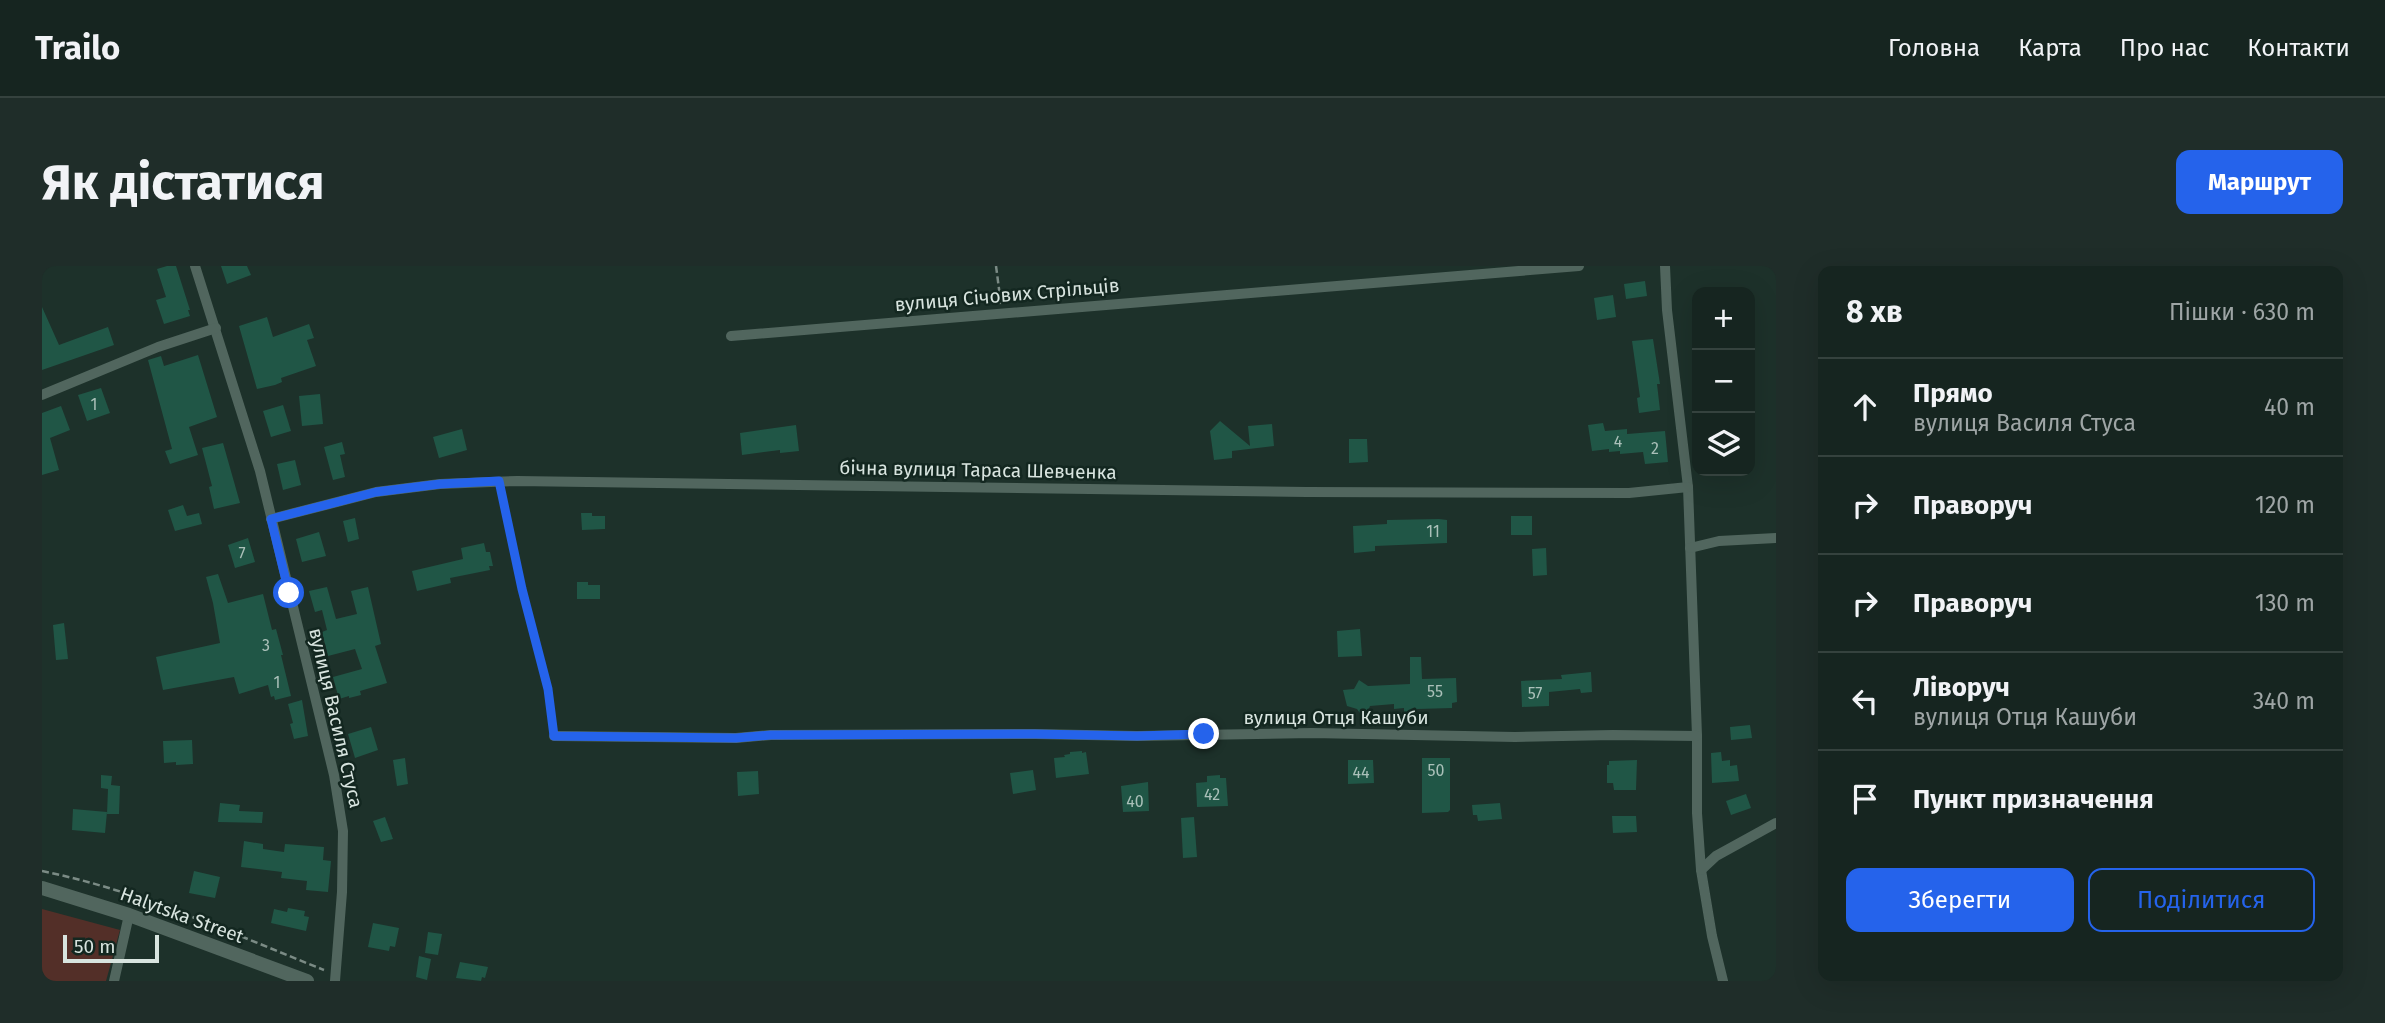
<!DOCTYPE html>
<html lang="uk">
<meta charset="utf-8">
<style>
body{margin:0;font-family:"Fira Sans",sans-serif;background:#1f2d29;color:#f1f3f6}
.controls{position:absolute;right:21px;top:21px;display:grid;overflow:hidden;border-radius:14px;box-shadow:0 7px 28px #0002}
.controls button{width:63px;height:63px;display:grid;place-items:center;padding:0;border:0;border-bottom:2px solid #35423e;background:#162520;color:#f1f3f6;font:35px sans-serif}
.scale{position:absolute;left:21px;bottom:18px;width:96px;box-sizing:border-box;padding-left:7px;border:4px solid #d8e4df;border-top:0;font-size:19px;line-height:24px;white-space:nowrap;color:#d8e4df;-webkit-text-stroke:5px #132720;paint-order:stroke}
.stop{position:absolute;width:21px;height:21px;margin:-16px;border:5px solid #2563eb;border-radius:50%;background:#fff}
.stop.end{background:#2563eb;border-color:#fff;box-shadow:0 2px 7px #0008}
.list{margin:0;padding:0;list-style:none}
h2{display:flex;justify-content:space-between;align-items:center;height:91px;margin:0;padding:0 28px;font-size:30px}
h2 small{font-size:23px;font-weight:400;color:#9ea5a5}
.list li{display:grid;grid-template-columns:46px 1fr auto;gap:21px;align-items:center;box-sizing:border-box;height:98px;padding:0 28px;border-top:2px solid #35423e}
.list b{display:block;font-size:26px;white-space:nowrap}
.list p{margin:0;font-size:23px;white-space:nowrap;color:#9ea5a5}
.list em{font-size:23px;font-style:normal;color:#9ea5a5}
.actions{display:flex;gap:14px;padding:21px 28px}
.actions a{flex:1;padding:16px 0;border:2px solid #2563eb;border-radius:14px;text-align:center;font-size:24px;color:#2563eb}
.actions .main{background:#2563eb;color:#fff}
.icon{flex:none;width:38px;height:38px;fill:none;stroke:currentColor;stroke-width:2;stroke-linecap:round;stroke-linejoin:round}
.map{position:relative;flex:none;width:1734px;height:715px;overflow:hidden;border-radius:14px}
header{display:flex;align-items:center;gap:42px;box-sizing:border-box;height:98px;padding:0 35px;background:#162520;border-bottom:2px solid #35423e}
header strong{font-size:33px}
nav{display:flex;gap:38px;margin-inline-start:auto;font-size:24px}
.intro{display:flex;align-items:center;justify-content:space-between;box-sizing:border-box;height:168px;padding:0 42px}
h1{margin:0;font-size:49px}
.button{padding:18px 32px;border-radius:14px;background:#2563eb;color:#fff;font-size:24px;font-weight:700}
main{display:flex;gap:42px;padding:0 42px}
aside{flex:1;background:#162520;border-radius:14px;box-shadow:0 7px 28px #0002}
.map>svg:first-child{display:block}
.green{fill:#532f28}
.building{fill:#205646}
.lines{fill:none;stroke-linecap:round;stroke-linejoin:round}
.path{stroke:#7b8b85;stroke-width:2.5;stroke-dasharray:7 3.5;stroke-linecap:butt}
.minor{stroke:#51665e;stroke-width:10}
.tertiary{stroke:#51665e;stroke-width:14}
.route{stroke:#2563eb;stroke-width:9}
.labels{text-anchor:middle;dominant-baseline:central;stroke-width:5;stroke-linejoin:round;paint-order:stroke}
.number-label{font-size:16px;fill:#aac0b9}
.street-label{font-size:19px;fill:#d8e4df;stroke:#132720}
</style>
<header>
<strong>Trailo</strong>
<nav><a>Головна</a><a>Карта</a><a>Про нас</a><a>Контакти</a></nav>
</header>
<div class="intro"><h1>Як дістатися</h1><a class="button">Маршрут</a></div>
<main>
<div class="map">
<svg width="1734" height="715" viewBox="0 0 1734 715">
<rect width="100%" height="100%" fill="#1d312a"/>
<path class="green" d="M0,643L78,664L64,715H0Z"/>
<g class="building">
<path d="M125,0H134L148,44H146L148,50L122,58L114,34L124,31L115,3Z"/>
<path d="M179,0H205L209,9L185,18Z"/>
<path d="M1603,15L1605,30L1584,33L1582,18Z"/>
<path d="M1571,29L1574,51L1555,54L1552,32Z"/>
<path d="M0,41L17,79L66,61L72,79L0,104Z"/>
<path d="M225,51L231,71L267,58L272,72L265,74L274,100L239,112L240,116L233,119L215,123L197,60Z"/>
<path d="M1611,73L1618,118H1615L1618,144L1597,147L1595,132L1598,131L1590,75Z"/>
<path d="M156,89L175,151L147,161L156,189L128,198L123,185L130,183L106,94L119,90L122,100Z"/>
<path d="M59,122L68,147L45,155L36,129Z"/>
<path d="M278,128L281,158L260,160L257,130Z"/>
<path d="M241,139L249,165L229,171L221,145Z"/>
<path d="M19,140L28,164L8,172L17,204L0,209V147Z"/>
<path d="M1178,155L1208,180L1206,160L1230,158L1232,180L1190,185V192L1172,194L1168,165Z"/>
<path d="M1561,157L1563,165L1585,163V168L1623,165L1626,196L1603,198L1601,186L1578,188V185L1567,186V183L1550,185L1546,159Z"/>
<path d="M754,159L757,185L738,187V184L700,189L698,167Z"/>
<path d="M420,163L425,184L397,192L391,171Z"/>
<path d="M1307,173H1325L1326,196L1307,197Z"/>
<path d="M300,176L303,188L298,189L303,211L291,214L282,181Z"/>
<path d="M181,177L198,237L172,243L167,221L170,220L160,182Z"/>
<path d="M253,194L259,219L241,224L235,198Z"/>
<path d="M141,239L145,250L157,247L160,258L133,265L126,244Z"/>
<path d="M539,247H550V250H563V263L540,264Z"/>
<rect x="1469" y="250" width="21" height="19"/>
<path d="M313,252L317,273L306,276L301,255Z"/>
<path d="M1397,253L1405,254V277L1333,280V285L1312,287L1311,260L1345,258V254Z"/>
<path d="M277,266L284,290L260,296L254,273Z"/>
<path d="M206,272L213,296L193,302L186,279Z"/>
<path d="M442,277L444,286H448L451,300H447L448,304L408,312L409,317L375,325L370,305L421,293L419,282Z"/>
<path d="M1504,282L1505,309L1491,310L1490,283Z"/>
<path d="M176,308L186,337L221,328L230,364L234,363L241,389H239L249,430L233,434L232,430L229,431L226,419L197,428L192,411L121,424L114,391L178,377L171,337L164,311Z"/>
<path d="M535,316H546V319H558V333H535Z"/>
<path d="M285,321L294,353L315,348L309,325L326,321L339,378L333,380L345,417L318,425L319,429L307,432V430L297,433L291,411L320,403L313,383L286,390L280,366L285,364L280,344L273,346L267,325Z"/>
<path d="M22,357L26,393L14,394L11,359Z"/>
<path d="M1318,363L1320,390L1296,391L1295,365Z"/>
<path d="M1368,391H1379L1380,413L1414,412L1415,436L1410,437V442L1375,443V445L1362,446V442L1352,443V438L1328,440L1323,454L1315,443L1305,440L1301,424L1312,423L1317,414L1326,420L1368,418Z"/>
<path d="M1549,406L1550,426L1539,427L1538,423L1507,426V440L1480,441L1479,415L1520,413L1519,409Z"/>
<path d="M260,434L266,470L252,473L248,458L251,457L246,438Z"/>
<path d="M1708,459L1710,472L1689,474L1688,461Z"/>
<path d="M329,461L336,484L313,492L306,468Z"/>
<path d="M150,474L151,498L134,499V496L122,497L121,475Z"/>
<path d="M1040,485V487L1044,486L1047,508L1014,512L1012,492L1023,491L1022,489L1028,488V486Z"/>
<path d="M1679,486L1680,495L1688,494V500L1695,499L1697,515L1670,517L1669,487Z"/>
<path d="M363,492L366,518L355,520L351,494Z"/>
<path d="M1380,492H1408V544L1406,546L1380,547Z"/>
<path d="M1306,494H1331L1332,517L1306,518Z"/>
<path d="M1595,494L1594,524H1572L1571,517H1565V499H1567V495Z"/>
<path d="M991,504L994,524L971,528L968,507Z"/>
<path d="M716,505L717,528L696,530L695,506Z"/>
<path d="M59,509L70,510L69,519L78,520L77,548H65L66,523L59,522Z"/>
<path d="M1178,509V512H1184L1186,540L1155,541L1154,517L1165,516V510Z"/>
<path d="M1106,516L1107,545L1081,546L1079,520Z"/>
<path d="M1704,528L1709,542L1689,549L1684,535Z"/>
<path d="M178,537L198,539L197,545L221,546L220,557L176,556Z"/>
<path d="M1458,537L1460,553L1436,555L1435,549H1431L1430,539Z"/>
<path d="M31,543L65,546L63,567L30,564Z"/>
<path d="M1570,550H1594L1595,566L1571,567Z"/>
<path d="M343,551L351,573L339,576L331,555Z"/>
<path d="M1152,551L1155,591L1141,592L1139,552Z"/>
<path d="M202,575L221,578V583L242,586L243,578L282,581L281,594L289,595L286,626L264,624L265,615L239,612L240,606L199,601Z"/>
<path d="M152,605L178,611L173,632L147,627Z"/>
<path d="M246,642L263,645L262,650L267,651L264,665L229,657L232,643L245,646Z"/>
<path d="M331,657L357,662L353,681L348,680L347,685L326,681Z"/>
<path d="M386,666L400,668L396,689L383,687Z"/>
<path d="M377,690L389,693L385,714L374,711Z"/>
<path d="M418,696L446,701L443,712L440,711L439,715L414,712Z"/>
</g>
<g class="lines">
<g class="path">
<path d="M954,0L959,38"/>
<path d="M458,227L480,323L506,423L511,459"/>
<path d="M0,605C98,625 189,667 282,704"/>
</g>
<g class="minor">
<path d="M153,0L218,205L292,509L301,565L300,626L293,715"/>
<path d="M1623,0L1625,44L1646,221L1655,470V547L1659,604L1670,670L1681,715"/>
<path d="M689,70L1537,0"/>
<path d="M0,129L116,81L174,62"/>
<path d="M229,253L334,226L398,218L475,215L1265,226L1587,227L1646,221"/>
<path d="M1648,282L1677,275L1734,272"/>
<path d="M512,470L694,472L729,469L993,468L1095,470L1270,467L1473,471L1571,469L1655,470"/>
<path d="M1659,604L1674,590L1734,557"/>
<path d="M72,715L87,649"/>
</g>
<path class="tertiary" d="M0,622L87,649L265,715"/>
</g>
<g class="lines">
<path class="route" d="M247,327L229,253L334,226L398,218L457,215L480,323L506,423L512,470L694,472L729,469L993,468L1095,470L1162,468"/>
</g>
<g class="labels">
<g class="number-label">
<text x="52" y="138">1</text>
<text x="1576" y="175">4</text>
<text x="1613" y="182">2</text>
<text x="1391" y="265">11</text>
<text x="200" y="287">7</text>
<text x="224" y="379">3</text>
<text x="235" y="416">1</text>
<text x="1393" y="425">55</text>
<text x="1493" y="427">57</text>
<text x="1394" y="504">50</text>
<text x="1319" y="506">44</text>
<text x="1170" y="528">42</text>
<text x="1093" y="535">40</text>
</g>
<g class="street-label">
<text transform="translate(965 29) rotate(-5)">вулиця Січових Стрільців</text>
<text transform="translate(936 204) rotate(1)">бічна вулиця Тараса Шевченка</text>
<text x="1294" y="451">вулиця Отця Кашуби</text>
<text transform="translate(294 452) rotate(77)">вулиця Василя Стуса</text>
<text transform="translate(140 649) rotate(20)">Halytska Street</text>
</g>
</g>
</svg>
<div class="controls">
<button>+</button>
<button>−</button>
<button><svg class="icon" aria-label="layers" viewBox="0 0 24 24"><path d="M12 4l9 5-9 5-9-5zM3 14l9 5 9-5"/></svg></button>
</div>
<div class="scale">50 m</div>
<div class="stop" style="left:247px;top:327px"></div>
<div class="stop end" style="left:1162px;top:468px"></div>
</div>
<aside>
<h2>8 хв<small>Пішки · 630 m</small></h2>
<ul class="list">
<li><svg class="icon" aria-label="ahead" viewBox="0 0 24 24"><path d="M12 20V5M6 11l6-6 6 6"/></svg><div><b>Прямо</b><p>вулиця Василя Стуса</p></div><em>40 m</em></li>
<li><svg class="icon" aria-label="right" viewBox="0 0 24 24"><path d="M7 20v-9h11M14 6l5 5-5 5"/></svg><div><b>Праворуч</b></div><em>120 m</em></li>
<li><svg class="icon" aria-label="right" viewBox="0 0 24 24"><path d="M7 20v-9h11M14 6l5 5-5 5"/></svg><div><b>Праворуч</b></div><em>130 m</em></li>
<li><svg class="icon" aria-label="left" viewBox="0 0 24 24"><path d="M17 20v-9H6M10 6l-5 5 5 5"/></svg><div><b>Ліворуч</b><p>вулиця Отця Кашуби</p></div><em>340 m</em></li>
<li><svg class="icon" aria-label="arrive" viewBox="0 0 24 24"><path d="M6 21V4h12l-3 4 3 4H6"/></svg><div><b>Пункт призначення</b></div></li>
</ul>
<div class="actions"><a class="main">Зберегти</a><a>Поділитися</a></div>
</aside>
</main>
